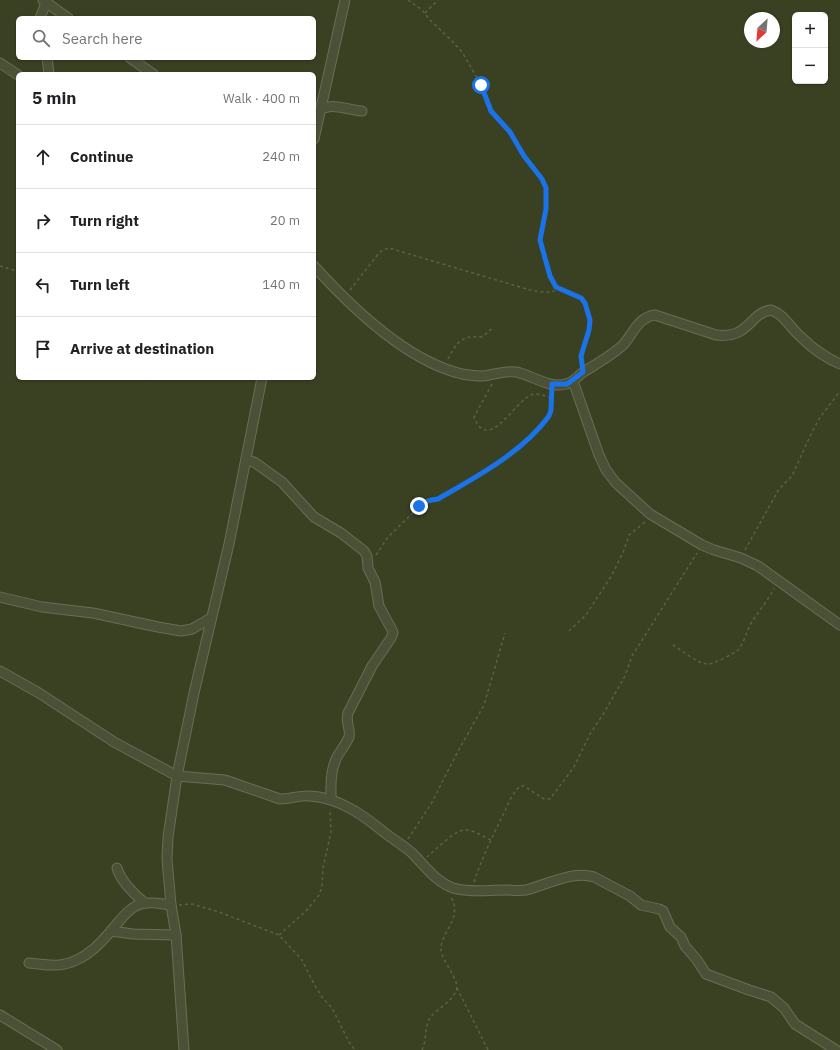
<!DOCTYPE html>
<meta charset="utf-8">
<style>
body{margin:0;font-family:"IBM Plex Sans",sans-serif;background:#f6f6f6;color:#202124}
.controls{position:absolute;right:12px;top:12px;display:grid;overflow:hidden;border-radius:6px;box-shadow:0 1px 3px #0004}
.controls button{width:36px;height:36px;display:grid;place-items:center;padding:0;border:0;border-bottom:1px solid #e0e0e0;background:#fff;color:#202124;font:20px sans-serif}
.compass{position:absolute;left:744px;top:12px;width:36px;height:36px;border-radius:50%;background:#fff;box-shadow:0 1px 3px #0004;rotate:206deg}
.stop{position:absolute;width:12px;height:12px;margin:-9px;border:3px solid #1a73e8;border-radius:50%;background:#fff}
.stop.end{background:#1a73e8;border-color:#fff;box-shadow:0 1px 4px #0008}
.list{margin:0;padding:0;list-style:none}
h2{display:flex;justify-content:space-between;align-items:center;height:52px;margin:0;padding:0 16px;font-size:17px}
h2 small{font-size:13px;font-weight:400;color:#757577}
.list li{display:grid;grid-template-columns:26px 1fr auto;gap:12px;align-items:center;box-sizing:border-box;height:64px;padding:0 16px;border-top:1px solid #e0e0e0}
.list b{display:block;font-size:15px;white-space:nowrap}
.list em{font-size:13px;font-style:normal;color:#757577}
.icon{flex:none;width:22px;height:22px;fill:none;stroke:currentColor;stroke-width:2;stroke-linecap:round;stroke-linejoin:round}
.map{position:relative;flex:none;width:840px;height:1050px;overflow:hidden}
.search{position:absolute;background:#fff;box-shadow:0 1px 3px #0004;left:16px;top:16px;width:300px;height:44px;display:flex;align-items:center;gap:10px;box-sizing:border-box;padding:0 14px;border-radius:6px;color:#757577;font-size:15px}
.panel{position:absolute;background:#fff;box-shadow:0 1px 3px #0004;left:16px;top:72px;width:300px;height:308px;border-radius:6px}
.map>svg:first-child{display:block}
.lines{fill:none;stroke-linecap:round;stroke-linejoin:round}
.street-casing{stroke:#676f54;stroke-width:11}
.path{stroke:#625d46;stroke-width:1.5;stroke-dasharray:3 3;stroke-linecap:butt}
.street{stroke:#4a5136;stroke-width:9}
.route{stroke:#1a73e8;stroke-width:5}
</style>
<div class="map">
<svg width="840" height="1050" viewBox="0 0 840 1050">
<rect width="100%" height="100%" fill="#3a4122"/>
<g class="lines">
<defs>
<g id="street">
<path d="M43,0L68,18"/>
<path d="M40,18L46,3"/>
<path d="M47,58L49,74"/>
<path d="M130,58L153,74"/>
<path d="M0,63L18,75"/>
<path d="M321,109C335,103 348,110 362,111"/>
<path d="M314,139L345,0"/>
<path d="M314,266C351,307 407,361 462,374C468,375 476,376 483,376C494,375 504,370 516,372C533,375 553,392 571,382C576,379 580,374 585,371C598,363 612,355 623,345C633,334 638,317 655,315L716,335C750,339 749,313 771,310C785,315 790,328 801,337C812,348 826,358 840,364"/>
<path d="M573,381L599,455L606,470L616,483L650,514L702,545L714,550L741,558L758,566L840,625"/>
<path d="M246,460L254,462L282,482L314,517L341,533L364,551L367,556L368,568L375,582L379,606L392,630L393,633L391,638L372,666L348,713C345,722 351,729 349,737C346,744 341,750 337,757C330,771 331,785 331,800"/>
<path d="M0,597L42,607L93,613L158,627L181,631L192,629L211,618"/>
<path d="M0,671L39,693L114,742L177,776L225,780L280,799C290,799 301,795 310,796C340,798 363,815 385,833C394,840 403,845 412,853C424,865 436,882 453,888C470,893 488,890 505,890C512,890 519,891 526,890C546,885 573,870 594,877L630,896L641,905L659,909L663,911L670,927L681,937L685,946L697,960L706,974L749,990L771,997L784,1008L795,1024L836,1050"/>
<path d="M117,868C121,882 134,894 145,903"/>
<path d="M111,931L133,934L176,935"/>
<path d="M29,963C41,964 54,967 65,964C87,959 102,942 115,926C122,918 130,907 141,904C151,901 161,904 171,905"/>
<path d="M0,1015L57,1050"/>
<path d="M184,1050L176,935L171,905L167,859L168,837L177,776L194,693L229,544L262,378"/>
</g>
</defs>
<use href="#street" class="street-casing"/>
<g class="path">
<path d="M408,0L422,10L430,20L451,40L462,52L484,90L491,111L510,132L525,156L542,179L546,188V209L540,240L550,276L555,287L581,298L585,303L590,320L589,330L582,348L581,356L582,363"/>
<path d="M425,13L438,0"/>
<path d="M0,266L13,270H18"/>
<path d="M350,290L379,253L383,250L389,248L530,290C541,292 549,294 559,289"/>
<path d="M448,359C457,342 461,335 482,337L494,327"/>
<path d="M142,378L147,380L155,378"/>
<path d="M492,384L474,417C488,454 514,402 531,395C537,392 545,396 552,398"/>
<path d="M745,550L779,489L792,476L811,434L819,419L840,391"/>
<path d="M376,555L388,537L424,502L438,499L487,471L519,447L549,416L551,410L552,394"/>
<path d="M569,631L586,615L612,575L624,550L629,535L645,522"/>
<path d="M673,645C681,650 698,664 708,664C712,665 735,653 738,650C744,643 746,633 750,625C757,613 768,601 774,588"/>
<path d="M408,839L431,804L457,753L484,705L505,633"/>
<path d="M427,857C437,849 452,832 464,830C472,829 484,837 491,840"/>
<path d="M474,882C482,858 492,837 503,815C508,805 512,792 521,786H524L544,799H550L574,767L590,734L604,713L625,676L632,656L697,553"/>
<path d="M179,905L192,904L219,912L279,935L302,960L314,984L322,997L332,1008L349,1042L355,1050"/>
<path d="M279,935L306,911L319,895L322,887L323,868L331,832L330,809"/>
<path d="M457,988L488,1050"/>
<path d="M422,1050C427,1040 424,1027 430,1018C436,1009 451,1003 456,991C461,980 441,961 441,949C441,931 463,919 451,897"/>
</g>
<use href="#street" class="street"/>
</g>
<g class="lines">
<path class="route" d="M419,506C425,501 430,500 438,499C476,477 523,452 549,416L551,410L552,384H567L583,372L581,356L589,330L590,320L585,303L581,298L556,287L550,276L540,240L546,209V188L542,179L524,156L510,132L491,111L481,85"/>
</g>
</svg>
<div class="controls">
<button>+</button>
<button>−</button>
</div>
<svg class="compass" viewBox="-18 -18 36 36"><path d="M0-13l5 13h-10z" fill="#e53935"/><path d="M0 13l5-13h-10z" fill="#757577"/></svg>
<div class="stop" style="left:481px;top:85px"></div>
<div class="stop end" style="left:419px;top:506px"></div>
<div class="search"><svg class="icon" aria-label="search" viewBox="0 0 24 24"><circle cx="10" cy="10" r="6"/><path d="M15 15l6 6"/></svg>Search here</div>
<section class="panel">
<h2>5 min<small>Walk · 400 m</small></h2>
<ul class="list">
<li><svg class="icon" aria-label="ahead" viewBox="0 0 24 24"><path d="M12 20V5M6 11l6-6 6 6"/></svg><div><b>Continue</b></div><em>240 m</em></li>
<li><svg class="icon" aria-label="right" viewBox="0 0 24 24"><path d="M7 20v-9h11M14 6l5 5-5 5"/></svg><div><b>Turn right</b></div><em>20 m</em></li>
<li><svg class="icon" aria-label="left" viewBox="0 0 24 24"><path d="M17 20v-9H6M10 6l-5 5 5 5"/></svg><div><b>Turn left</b></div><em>140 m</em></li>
<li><svg class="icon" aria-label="arrive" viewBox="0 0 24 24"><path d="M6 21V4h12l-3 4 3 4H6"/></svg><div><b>Arrive at destination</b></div></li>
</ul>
</section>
</div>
